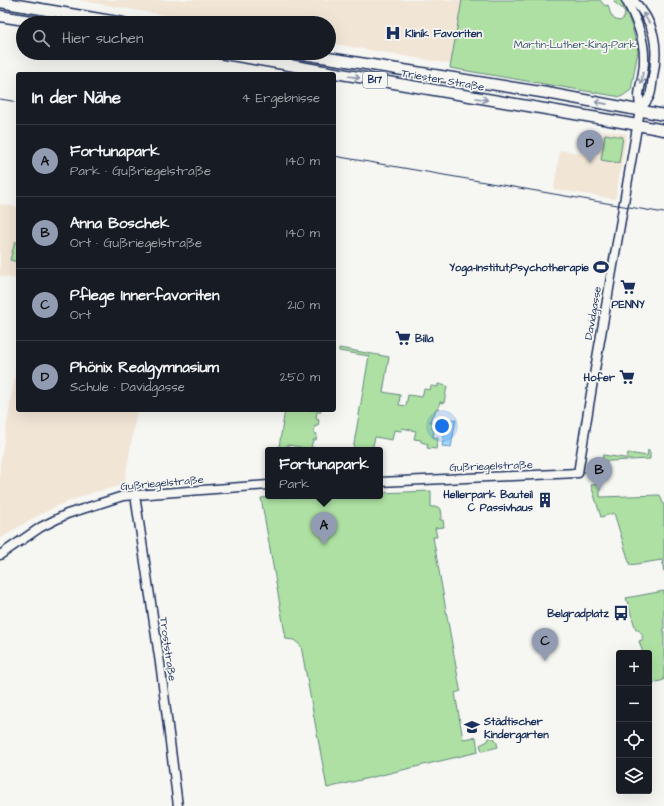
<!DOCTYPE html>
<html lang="de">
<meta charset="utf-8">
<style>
body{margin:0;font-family:"Architects Daughter",sans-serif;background:#20242c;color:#f1f3f6}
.controls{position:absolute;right:12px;bottom:12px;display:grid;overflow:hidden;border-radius:4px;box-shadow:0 4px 16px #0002}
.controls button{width:36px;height:36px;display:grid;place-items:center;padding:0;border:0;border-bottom:1px solid #363941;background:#171b24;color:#f1f3f6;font:20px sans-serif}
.you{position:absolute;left:442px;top:426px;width:14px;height:14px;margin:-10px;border:3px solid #fff;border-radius:50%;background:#1a73e8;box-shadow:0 0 0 6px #1a73e833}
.badge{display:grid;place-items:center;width:26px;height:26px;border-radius:50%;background:#919bb2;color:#111;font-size:13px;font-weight:700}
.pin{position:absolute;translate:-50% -33px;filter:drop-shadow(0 1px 2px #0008)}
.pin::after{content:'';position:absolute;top:21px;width:14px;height:12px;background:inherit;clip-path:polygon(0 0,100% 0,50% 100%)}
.popup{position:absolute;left:265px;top:447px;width:118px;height:52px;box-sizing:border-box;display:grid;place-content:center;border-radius:4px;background:#171b24;filter:drop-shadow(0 1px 3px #0005);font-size:13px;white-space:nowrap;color:#9ea1a6}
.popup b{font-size:15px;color:#f1f3f6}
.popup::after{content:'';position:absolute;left:50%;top:100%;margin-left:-8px;border:8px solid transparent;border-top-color:#171b24}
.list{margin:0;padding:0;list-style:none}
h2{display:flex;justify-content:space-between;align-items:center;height:52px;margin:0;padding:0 16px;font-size:17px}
h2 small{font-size:13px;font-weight:400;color:#9ea1a6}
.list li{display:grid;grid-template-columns:26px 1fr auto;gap:12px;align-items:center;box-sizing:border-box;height:72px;padding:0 16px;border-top:1px solid #363941}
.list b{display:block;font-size:15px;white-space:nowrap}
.list p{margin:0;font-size:13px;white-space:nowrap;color:#9ea1a6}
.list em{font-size:13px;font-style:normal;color:#9ea1a6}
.icon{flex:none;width:22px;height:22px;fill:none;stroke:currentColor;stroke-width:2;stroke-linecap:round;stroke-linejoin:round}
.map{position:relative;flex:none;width:664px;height:806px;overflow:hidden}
.search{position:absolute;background:#171b24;box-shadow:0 4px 16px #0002;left:16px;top:16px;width:320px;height:44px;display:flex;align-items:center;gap:10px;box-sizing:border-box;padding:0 14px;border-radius:22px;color:#9ea1a6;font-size:15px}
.panel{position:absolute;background:#171b24;box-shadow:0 4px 16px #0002;left:16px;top:72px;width:320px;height:340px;border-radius:4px}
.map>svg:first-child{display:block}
.built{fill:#f1e5d6}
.green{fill:#ade0a2;stroke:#648880}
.water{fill:#9fd6fe;stroke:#6a93be}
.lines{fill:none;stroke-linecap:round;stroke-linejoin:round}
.minor-casing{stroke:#1b2f5e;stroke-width:11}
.major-casing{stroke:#1b2f5e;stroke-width:13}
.minor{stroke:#f6f6f2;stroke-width:8}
.major{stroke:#f6f6f2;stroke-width:10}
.tram{stroke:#1b2f5e;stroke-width:1}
.oneway{stroke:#8892a8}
.labels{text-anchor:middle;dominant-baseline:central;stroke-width:3.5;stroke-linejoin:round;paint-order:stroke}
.shield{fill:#f6f6f2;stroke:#5d6b8a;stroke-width:1}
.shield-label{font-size:10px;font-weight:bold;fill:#1b2f5e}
.poi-label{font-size:11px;font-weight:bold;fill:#1b2f5e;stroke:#f6f6f2;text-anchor:end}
.park-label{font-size:11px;fill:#405b6f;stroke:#f6f6f2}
.street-label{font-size:11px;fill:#1b2f5e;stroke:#f6f6f2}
</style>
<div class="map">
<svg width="664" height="806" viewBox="0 0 664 806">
<rect width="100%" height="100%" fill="#f6f6f2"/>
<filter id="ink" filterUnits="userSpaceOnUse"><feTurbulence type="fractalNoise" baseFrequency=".025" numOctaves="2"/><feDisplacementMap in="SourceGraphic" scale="8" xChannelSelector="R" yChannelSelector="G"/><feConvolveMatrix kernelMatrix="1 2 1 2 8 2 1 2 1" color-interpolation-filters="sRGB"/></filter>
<g filter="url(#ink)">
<g class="built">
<path d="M77,0H462L451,64L329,43V23H210Z"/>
<path d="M604,130L627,134L615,199L554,189L560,150L599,157Z"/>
<path d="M0,204L18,207V279L0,276Z"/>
<path d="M18,359V410H137L124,485L94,492L59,505L31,519L0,539V464Z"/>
</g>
<g class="green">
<path d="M462,0H600L605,6L608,5C610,12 611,20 620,21L624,18L625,13L623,9L614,2L615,0H621L632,27L638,51L631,90L621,97L450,68Z"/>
<path d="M605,134L623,137L619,163L601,160Z"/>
<path d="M15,242H18V262L10,260Z"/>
<path d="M339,348L389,357L383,392L400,395L399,405L406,406L408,395L422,397L424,389L430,390L431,386L438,387V384L447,386L444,403L440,402L438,409H436L434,415H432L430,422H433L432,429L434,430L433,437L438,438L436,449L427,448L428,444L421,442V440L414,439L416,431L402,428L401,431L394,430L392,440L375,437L372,450H353L369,356L339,351Z"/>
<path d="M285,410H321V412H317L316,419L319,420L318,426H315L314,433L317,434L316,440H313L311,447L315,448L314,450H300L301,447L287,445L286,448L279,447Z"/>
<path d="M648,450L650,452V459L590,462L591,458L602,460L603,455L624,458H627L628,453L647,456Z"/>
<path d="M600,484V497L660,495L664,506V572L662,560L630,565L614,513L601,517L591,485Z"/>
<path d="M431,491V507H438L441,509L442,517L440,518V520H443L444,527L435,528L437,537H433L460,689L461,691L455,693L463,739L476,737L478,752L327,788L301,646L294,640L286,639L261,498L302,496H380V493Z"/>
<path d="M664,591V680L653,683L649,672V653H643L639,641L642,640C643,636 642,632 638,630H636L626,598Z"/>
<path d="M494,737L495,740H496L498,747L482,751L480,745L488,741L489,738Z"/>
</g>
<path class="water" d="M447,418L456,420L451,447L442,446Z"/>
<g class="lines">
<defs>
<g id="minor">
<path d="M633,0C655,22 659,47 653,77C652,83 652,89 650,95C648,100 643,106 640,110"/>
<path d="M380,482L578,473L593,381L640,110C640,105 639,100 639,95C640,84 644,73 644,61C645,40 636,18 626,0"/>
<path d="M135,495L161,670L178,806"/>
<path d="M0,555L41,527L67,514L123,496L268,485"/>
</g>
<g id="major">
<path d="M0,2L123,23"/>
<path d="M0,16L43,23"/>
<path d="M219,53L621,122L664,130"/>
<path d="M297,53L547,93L664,115"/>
</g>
</defs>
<use href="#minor" class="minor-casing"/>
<use href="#major" class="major-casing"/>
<use href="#minor" class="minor"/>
<use href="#major" class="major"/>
<g class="tram">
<path d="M0,99L18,102"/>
<path d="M334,156L664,213"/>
</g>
</g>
<defs><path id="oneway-shaft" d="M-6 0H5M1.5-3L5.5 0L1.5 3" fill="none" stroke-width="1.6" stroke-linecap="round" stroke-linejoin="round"/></defs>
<g class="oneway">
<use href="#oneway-shaft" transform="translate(646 18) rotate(-122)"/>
<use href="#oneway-shaft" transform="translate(354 77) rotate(10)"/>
<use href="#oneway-shaft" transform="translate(642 78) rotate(99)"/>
<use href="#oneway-shaft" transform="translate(482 99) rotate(10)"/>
<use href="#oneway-shaft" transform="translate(601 103) rotate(-169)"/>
</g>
</g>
<defs>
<symbol id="hospital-bare" viewBox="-9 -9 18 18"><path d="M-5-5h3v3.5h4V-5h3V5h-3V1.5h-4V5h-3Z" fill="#1b2f5e" stroke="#f6f6f2" stroke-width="2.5" paint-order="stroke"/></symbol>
<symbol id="stadium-bare" viewBox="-9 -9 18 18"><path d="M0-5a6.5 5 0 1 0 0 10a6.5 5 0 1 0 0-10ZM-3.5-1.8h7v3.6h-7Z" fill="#1b2f5e" stroke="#f6f6f2" stroke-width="2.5" paint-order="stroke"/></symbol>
<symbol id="supermarket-bare" viewBox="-9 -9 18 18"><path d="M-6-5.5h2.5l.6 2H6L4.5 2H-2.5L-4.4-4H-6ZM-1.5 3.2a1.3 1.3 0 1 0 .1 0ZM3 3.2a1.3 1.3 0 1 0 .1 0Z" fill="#1b2f5e" stroke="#f6f6f2" stroke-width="2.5" paint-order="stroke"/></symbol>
<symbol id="building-bare" viewBox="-9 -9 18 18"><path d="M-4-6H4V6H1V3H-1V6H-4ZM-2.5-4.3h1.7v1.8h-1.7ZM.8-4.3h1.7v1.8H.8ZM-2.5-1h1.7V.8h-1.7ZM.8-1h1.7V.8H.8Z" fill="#1b2f5e" stroke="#f6f6f2" stroke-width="2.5" paint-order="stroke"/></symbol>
<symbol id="bus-bare" viewBox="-9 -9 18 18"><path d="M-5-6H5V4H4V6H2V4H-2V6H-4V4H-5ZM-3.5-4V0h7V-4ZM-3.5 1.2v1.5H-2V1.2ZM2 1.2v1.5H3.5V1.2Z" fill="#1b2f5e" stroke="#f6f6f2" stroke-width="2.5" paint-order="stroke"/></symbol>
<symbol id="school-bare" viewBox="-9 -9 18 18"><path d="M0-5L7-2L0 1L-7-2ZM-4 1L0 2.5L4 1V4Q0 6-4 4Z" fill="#1b2f5e" stroke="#f6f6f2" stroke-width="2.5" paint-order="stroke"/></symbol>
</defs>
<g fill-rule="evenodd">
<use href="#hospital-bare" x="382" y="22" width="22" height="22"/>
<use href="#stadium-bare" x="590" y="256" width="22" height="22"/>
<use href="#supermarket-bare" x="617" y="276" width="22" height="22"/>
<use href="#supermarket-bare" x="392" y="327" width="22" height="22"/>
<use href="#supermarket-bare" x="616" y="366" width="22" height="22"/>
<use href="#building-bare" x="534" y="489" width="22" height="22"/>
<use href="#bus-bare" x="610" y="602" width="22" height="22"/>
<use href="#school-bare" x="461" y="716" width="22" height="22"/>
</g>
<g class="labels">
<rect class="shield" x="363" y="72" width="24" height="16" rx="3"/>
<g class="shield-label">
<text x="375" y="80">B17</text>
</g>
<g class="poi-label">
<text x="405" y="33" text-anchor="start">Klinik Favoriten</text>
<text x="589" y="267">Yoga-Institut;Psychotherapie</text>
<text x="628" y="304" text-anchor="middle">PENNY</text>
<text x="415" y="338" text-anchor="start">Billa</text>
<text x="615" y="377">Hofer</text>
<text x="533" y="494">Hellerpark Bauteil<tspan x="533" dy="13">C Passivhaus</tspan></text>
<text x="609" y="613">Belgradplatz</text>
<text x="484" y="721" text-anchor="start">Städtischer<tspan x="484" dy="13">Kindergarten</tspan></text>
</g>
<g class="park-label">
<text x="575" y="44">Martin-Luther-King-Park</text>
</g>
<g class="street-label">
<text transform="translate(443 80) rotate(10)">Triester Straße</text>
<text transform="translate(593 313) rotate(-80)">Davidgasse</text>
<text transform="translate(491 466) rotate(-2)">Gußriegelstraße</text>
<text transform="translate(162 483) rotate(-5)">Gußriegelstraße</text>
<text transform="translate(168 649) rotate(82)">Troststraße</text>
</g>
</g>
</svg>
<div class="controls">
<button>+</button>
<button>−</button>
<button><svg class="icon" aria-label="locate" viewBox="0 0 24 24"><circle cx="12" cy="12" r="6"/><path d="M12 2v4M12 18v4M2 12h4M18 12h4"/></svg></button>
<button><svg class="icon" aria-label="layers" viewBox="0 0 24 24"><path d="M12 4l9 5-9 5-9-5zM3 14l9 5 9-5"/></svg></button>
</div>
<div class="you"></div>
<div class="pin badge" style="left:324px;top:545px">A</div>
<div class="popup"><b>Fortunapark</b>Park</div>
<div class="pin badge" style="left:599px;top:490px">B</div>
<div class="pin badge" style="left:545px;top:661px">C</div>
<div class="pin badge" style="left:590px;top:163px">D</div>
<div class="search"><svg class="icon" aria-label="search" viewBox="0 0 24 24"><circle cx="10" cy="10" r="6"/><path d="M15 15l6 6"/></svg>Hier suchen</div>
<section class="panel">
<h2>In der Nähe<small>4 Ergebnisse</small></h2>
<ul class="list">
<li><span class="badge">A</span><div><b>Fortunapark</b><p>Park · Gußriegelstraße</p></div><em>140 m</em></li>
<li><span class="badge">B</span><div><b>Anna Boschek</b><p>Ort · Gußriegelstraße</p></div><em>140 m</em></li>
<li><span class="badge">C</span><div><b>Pflege Innerfavoriten</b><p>Ort</p></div><em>210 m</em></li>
<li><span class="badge">D</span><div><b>Phönix Realgymnasium</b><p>Schule · Davidgasse</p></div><em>250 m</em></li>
</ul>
</section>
</div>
